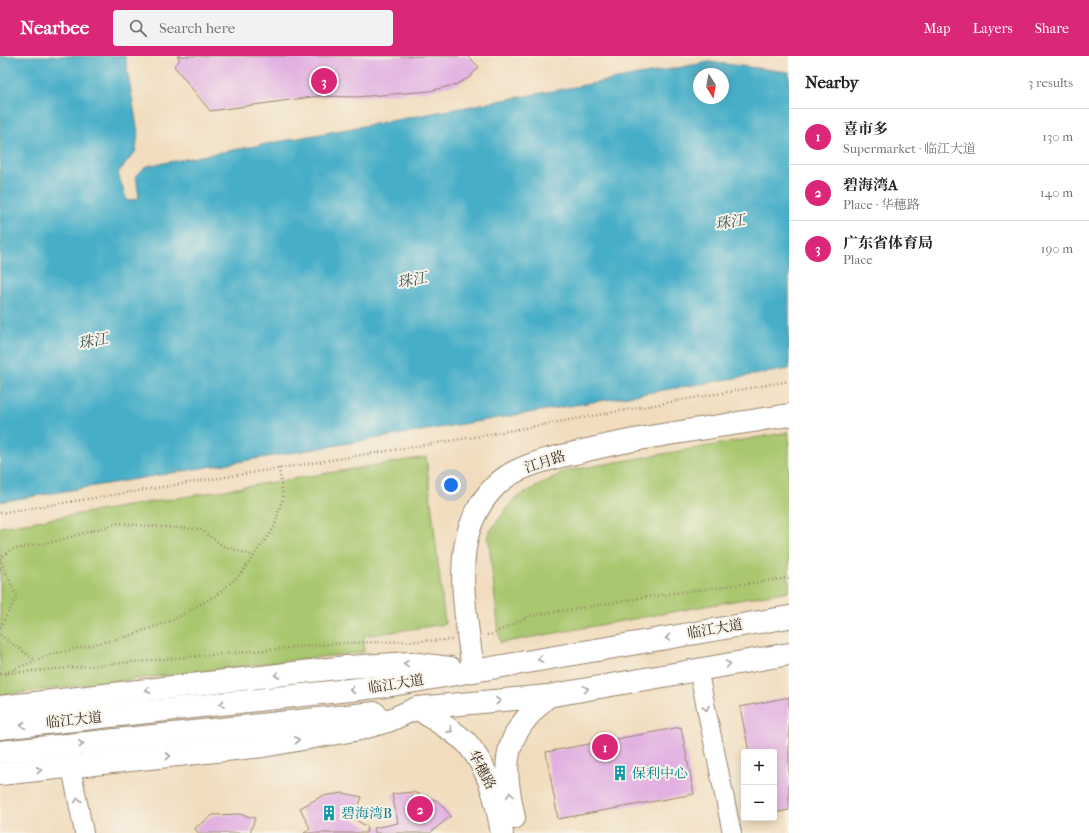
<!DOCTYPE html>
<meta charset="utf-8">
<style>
body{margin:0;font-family:"IM FELL French Canon","Noto Serif SC",serif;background:#f2f2f2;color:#222}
.controls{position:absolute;right:12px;bottom:12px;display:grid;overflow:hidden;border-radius:4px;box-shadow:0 2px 10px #0003}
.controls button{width:36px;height:36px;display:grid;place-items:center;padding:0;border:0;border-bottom:1px solid #e0e0e0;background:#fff;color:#222;font:20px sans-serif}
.compass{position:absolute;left:693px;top:12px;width:36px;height:36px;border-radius:50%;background:#fff;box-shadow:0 2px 10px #0003;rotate:169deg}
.you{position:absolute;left:451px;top:429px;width:14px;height:14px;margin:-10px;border:3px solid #fff;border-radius:50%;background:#1a73e8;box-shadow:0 0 0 6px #1a73e833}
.badge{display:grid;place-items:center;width:26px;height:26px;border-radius:50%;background:#db2777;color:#fff;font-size:13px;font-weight:700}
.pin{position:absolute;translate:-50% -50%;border:2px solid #fff;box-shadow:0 1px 4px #0006}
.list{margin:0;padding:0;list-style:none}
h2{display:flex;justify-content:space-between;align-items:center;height:52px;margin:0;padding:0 16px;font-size:17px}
h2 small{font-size:13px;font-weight:400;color:#767676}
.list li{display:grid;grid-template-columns:26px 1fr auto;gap:12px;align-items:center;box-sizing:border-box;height:56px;padding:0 16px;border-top:1px solid #e0e0e0}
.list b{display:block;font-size:15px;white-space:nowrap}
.list p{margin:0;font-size:13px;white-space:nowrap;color:#767676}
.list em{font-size:13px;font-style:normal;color:#767676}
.icon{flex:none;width:22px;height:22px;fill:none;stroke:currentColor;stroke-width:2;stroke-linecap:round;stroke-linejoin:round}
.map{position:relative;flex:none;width:789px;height:777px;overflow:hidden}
header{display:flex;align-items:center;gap:24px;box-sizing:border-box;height:56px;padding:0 20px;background:#db2777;color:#fff}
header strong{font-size:19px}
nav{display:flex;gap:22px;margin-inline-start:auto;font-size:14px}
.search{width:280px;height:36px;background:#f2f2f2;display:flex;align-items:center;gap:10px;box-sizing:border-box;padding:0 14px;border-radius:4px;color:#767676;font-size:15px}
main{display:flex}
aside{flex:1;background:#fff}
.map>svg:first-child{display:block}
.green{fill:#a9c76e;stroke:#727846}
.water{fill:#47aec7;stroke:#416c72;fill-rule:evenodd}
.building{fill:#e2b1e1}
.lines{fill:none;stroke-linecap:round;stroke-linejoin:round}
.minor-casing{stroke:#96846e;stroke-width:20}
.tertiary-casing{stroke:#96846e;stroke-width:24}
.secondary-casing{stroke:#96846e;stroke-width:24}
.path{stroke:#96846e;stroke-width:2.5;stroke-dasharray:1 3;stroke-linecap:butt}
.minor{stroke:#fff;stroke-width:18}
.tertiary{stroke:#fff;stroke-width:22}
.secondary{stroke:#fff;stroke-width:22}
.oneway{stroke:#a79f9a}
.labels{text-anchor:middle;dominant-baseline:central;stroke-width:4;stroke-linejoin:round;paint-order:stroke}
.street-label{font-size:14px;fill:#3b2a1e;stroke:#f7f3e8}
.culture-label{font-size:14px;fill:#0d838f;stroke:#f7f3e8;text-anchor:start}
.water-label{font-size:15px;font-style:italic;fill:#3f5859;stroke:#f7f3e8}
</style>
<header>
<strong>Nearbee</strong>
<div class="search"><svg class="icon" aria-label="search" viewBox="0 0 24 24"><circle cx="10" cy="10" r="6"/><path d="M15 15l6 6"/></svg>Search here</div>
<nav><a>Map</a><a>Layers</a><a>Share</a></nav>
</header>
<main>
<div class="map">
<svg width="789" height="777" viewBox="0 0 789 777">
<rect width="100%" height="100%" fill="#f7f3e8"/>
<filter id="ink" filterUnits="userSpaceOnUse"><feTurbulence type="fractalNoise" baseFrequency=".025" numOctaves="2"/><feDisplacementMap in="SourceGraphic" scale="8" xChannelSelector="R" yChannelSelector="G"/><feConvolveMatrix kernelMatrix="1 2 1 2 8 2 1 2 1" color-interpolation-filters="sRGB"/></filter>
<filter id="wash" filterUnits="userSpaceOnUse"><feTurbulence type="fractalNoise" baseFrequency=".012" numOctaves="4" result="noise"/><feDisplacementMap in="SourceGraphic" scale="16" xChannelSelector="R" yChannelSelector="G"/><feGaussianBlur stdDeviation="0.9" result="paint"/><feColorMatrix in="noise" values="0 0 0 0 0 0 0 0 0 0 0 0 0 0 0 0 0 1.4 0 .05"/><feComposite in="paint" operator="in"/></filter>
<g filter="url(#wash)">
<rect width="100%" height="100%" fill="#f1ddbe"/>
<g class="green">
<path d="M789,376V535L500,587L488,478L514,443L565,415Z"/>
<path d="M426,401L445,568L364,580V596L0,639V471Z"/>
</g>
<path class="water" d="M0,0H125L138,77L136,95L118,117L127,145L139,142L136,119L147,110L709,6L789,16V313L0,446ZM699,18H723V42H699Z"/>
<g id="blocks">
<g class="building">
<path d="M177,0H465L469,1L479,11L470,21L457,28L430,35L356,41L319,40L210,55L174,10L180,4Z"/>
<path d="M789,641V754L774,757V696H749L740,651Z"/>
<path d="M681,671L694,738L558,763L546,696Z"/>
<path d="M413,736L438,745L451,760L430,777H375L374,772L398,767L392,738Z"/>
<path d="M343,737L362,741L354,763L368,771L366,777H304L310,772L300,752L322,740Z"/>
<path d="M239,758L255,762L250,777H198L195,772L213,759Z"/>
</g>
</g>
</g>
<g filter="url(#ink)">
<use href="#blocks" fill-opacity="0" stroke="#96846e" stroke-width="1"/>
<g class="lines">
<defs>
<g id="minor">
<path d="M698,613L732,777"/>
<path d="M71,711L84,777"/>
</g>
<g id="tertiary">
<path d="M473,615C468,572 456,515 469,474C476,452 490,431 509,419C529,407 553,402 575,397C645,379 718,371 789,359"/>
<path d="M417,652C433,663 451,673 466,686C469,689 472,694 475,698C492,722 497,749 502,777"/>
<path d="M514,762C502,704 502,682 548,640"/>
</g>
<g id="secondary">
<path d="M0,651L346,611L410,607L450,612"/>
<path d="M0,672L386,630L789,561"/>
<path d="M0,696L375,657"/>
<path d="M0,718L263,690L360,673L388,665L417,652L548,640L789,598"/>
</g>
</defs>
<use href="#minor" class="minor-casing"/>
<use href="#tertiary" class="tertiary-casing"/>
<use href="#secondary" class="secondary-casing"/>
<g class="path">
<path d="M0,457L474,381L789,325"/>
<path d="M0,512H4"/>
<path d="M0,571L17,541L0,503L10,494L60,484L119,467L146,470L200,473L223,490L254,500"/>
<path d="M0,579L35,604"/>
<path d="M487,579L493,578L529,560L667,538L789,522"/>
<path d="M5,617L49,599L129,580L173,564L215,540L239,520L274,472L283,441L279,412"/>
<path d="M0,618L343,587L452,584"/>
</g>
<use href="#minor" class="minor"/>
<use href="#tertiary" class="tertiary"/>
<use href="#secondary" class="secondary"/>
</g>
<defs><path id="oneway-chevron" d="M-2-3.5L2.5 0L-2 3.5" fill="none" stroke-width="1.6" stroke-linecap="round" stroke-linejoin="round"/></defs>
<g class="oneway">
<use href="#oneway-chevron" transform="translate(668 582) rotate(170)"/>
<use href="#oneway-chevron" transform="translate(540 603) rotate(170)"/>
<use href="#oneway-chevron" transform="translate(406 608) rotate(179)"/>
<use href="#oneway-chevron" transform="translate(728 608) rotate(-10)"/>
<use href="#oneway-chevron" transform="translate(277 619) rotate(173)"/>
<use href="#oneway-chevron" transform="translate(586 633) rotate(-10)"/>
<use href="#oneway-chevron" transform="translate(148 634) rotate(173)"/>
<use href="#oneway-chevron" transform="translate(352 634) rotate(174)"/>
<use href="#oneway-chevron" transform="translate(498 645) rotate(-5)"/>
<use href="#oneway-chevron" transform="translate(222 648) rotate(174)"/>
<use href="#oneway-chevron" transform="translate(706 652) rotate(78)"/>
<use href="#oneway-chevron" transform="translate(23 669) rotate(174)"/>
<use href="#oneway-chevron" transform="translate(450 674) rotate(33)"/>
<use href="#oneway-chevron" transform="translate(297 684) rotate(-10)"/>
<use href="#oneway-chevron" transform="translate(81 688) rotate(-6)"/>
<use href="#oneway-chevron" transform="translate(168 700) rotate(-6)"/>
<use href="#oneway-chevron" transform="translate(39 714) rotate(-6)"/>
<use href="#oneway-chevron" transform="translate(510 739) rotate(-98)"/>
<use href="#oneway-chevron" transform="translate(78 744) rotate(-101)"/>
</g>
</g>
<defs>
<symbol id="building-bare" viewBox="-9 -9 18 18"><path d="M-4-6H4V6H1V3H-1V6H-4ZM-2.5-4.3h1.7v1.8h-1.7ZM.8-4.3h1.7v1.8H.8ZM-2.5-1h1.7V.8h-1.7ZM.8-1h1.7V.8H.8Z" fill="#0f9aa8" stroke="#f7f3e8" stroke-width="2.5" paint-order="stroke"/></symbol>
</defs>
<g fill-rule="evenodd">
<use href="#building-bare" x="609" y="706" width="22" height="22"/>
<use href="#building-bare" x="318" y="746" width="22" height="22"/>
</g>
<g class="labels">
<g class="street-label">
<text transform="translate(545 406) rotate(-18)">江月路</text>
<text transform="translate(715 573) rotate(-10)">临江大道</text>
<text transform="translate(396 628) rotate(-9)">临江大道</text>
<text transform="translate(74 664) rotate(-6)">临江大道</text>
<text transform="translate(482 714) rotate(62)">华穗路</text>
</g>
<g class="culture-label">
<text x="632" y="717">保利中心</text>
<text x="341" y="757">碧海湾B</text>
</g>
<g class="water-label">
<text transform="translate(730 166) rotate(-9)">珠江</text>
<text transform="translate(412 224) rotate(-11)">珠江</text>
<text transform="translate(93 285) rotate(-11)">珠江</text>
</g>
</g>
</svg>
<div class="controls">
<button>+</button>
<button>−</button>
</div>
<svg class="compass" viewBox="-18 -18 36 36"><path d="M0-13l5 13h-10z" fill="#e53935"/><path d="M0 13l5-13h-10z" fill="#767676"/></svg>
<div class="you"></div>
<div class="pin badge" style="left:605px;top:691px">1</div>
<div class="pin badge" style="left:420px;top:753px">2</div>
<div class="pin badge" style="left:324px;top:25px">3</div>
</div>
<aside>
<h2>Nearby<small>3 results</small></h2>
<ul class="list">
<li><span class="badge">1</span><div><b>喜市多</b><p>Supermarket · 临江大道</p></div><em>130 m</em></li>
<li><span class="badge">2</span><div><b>碧海湾A</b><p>Place · 华穗路</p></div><em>140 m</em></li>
<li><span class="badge">3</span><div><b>广东省体育局</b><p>Place</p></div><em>190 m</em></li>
</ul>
</aside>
</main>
